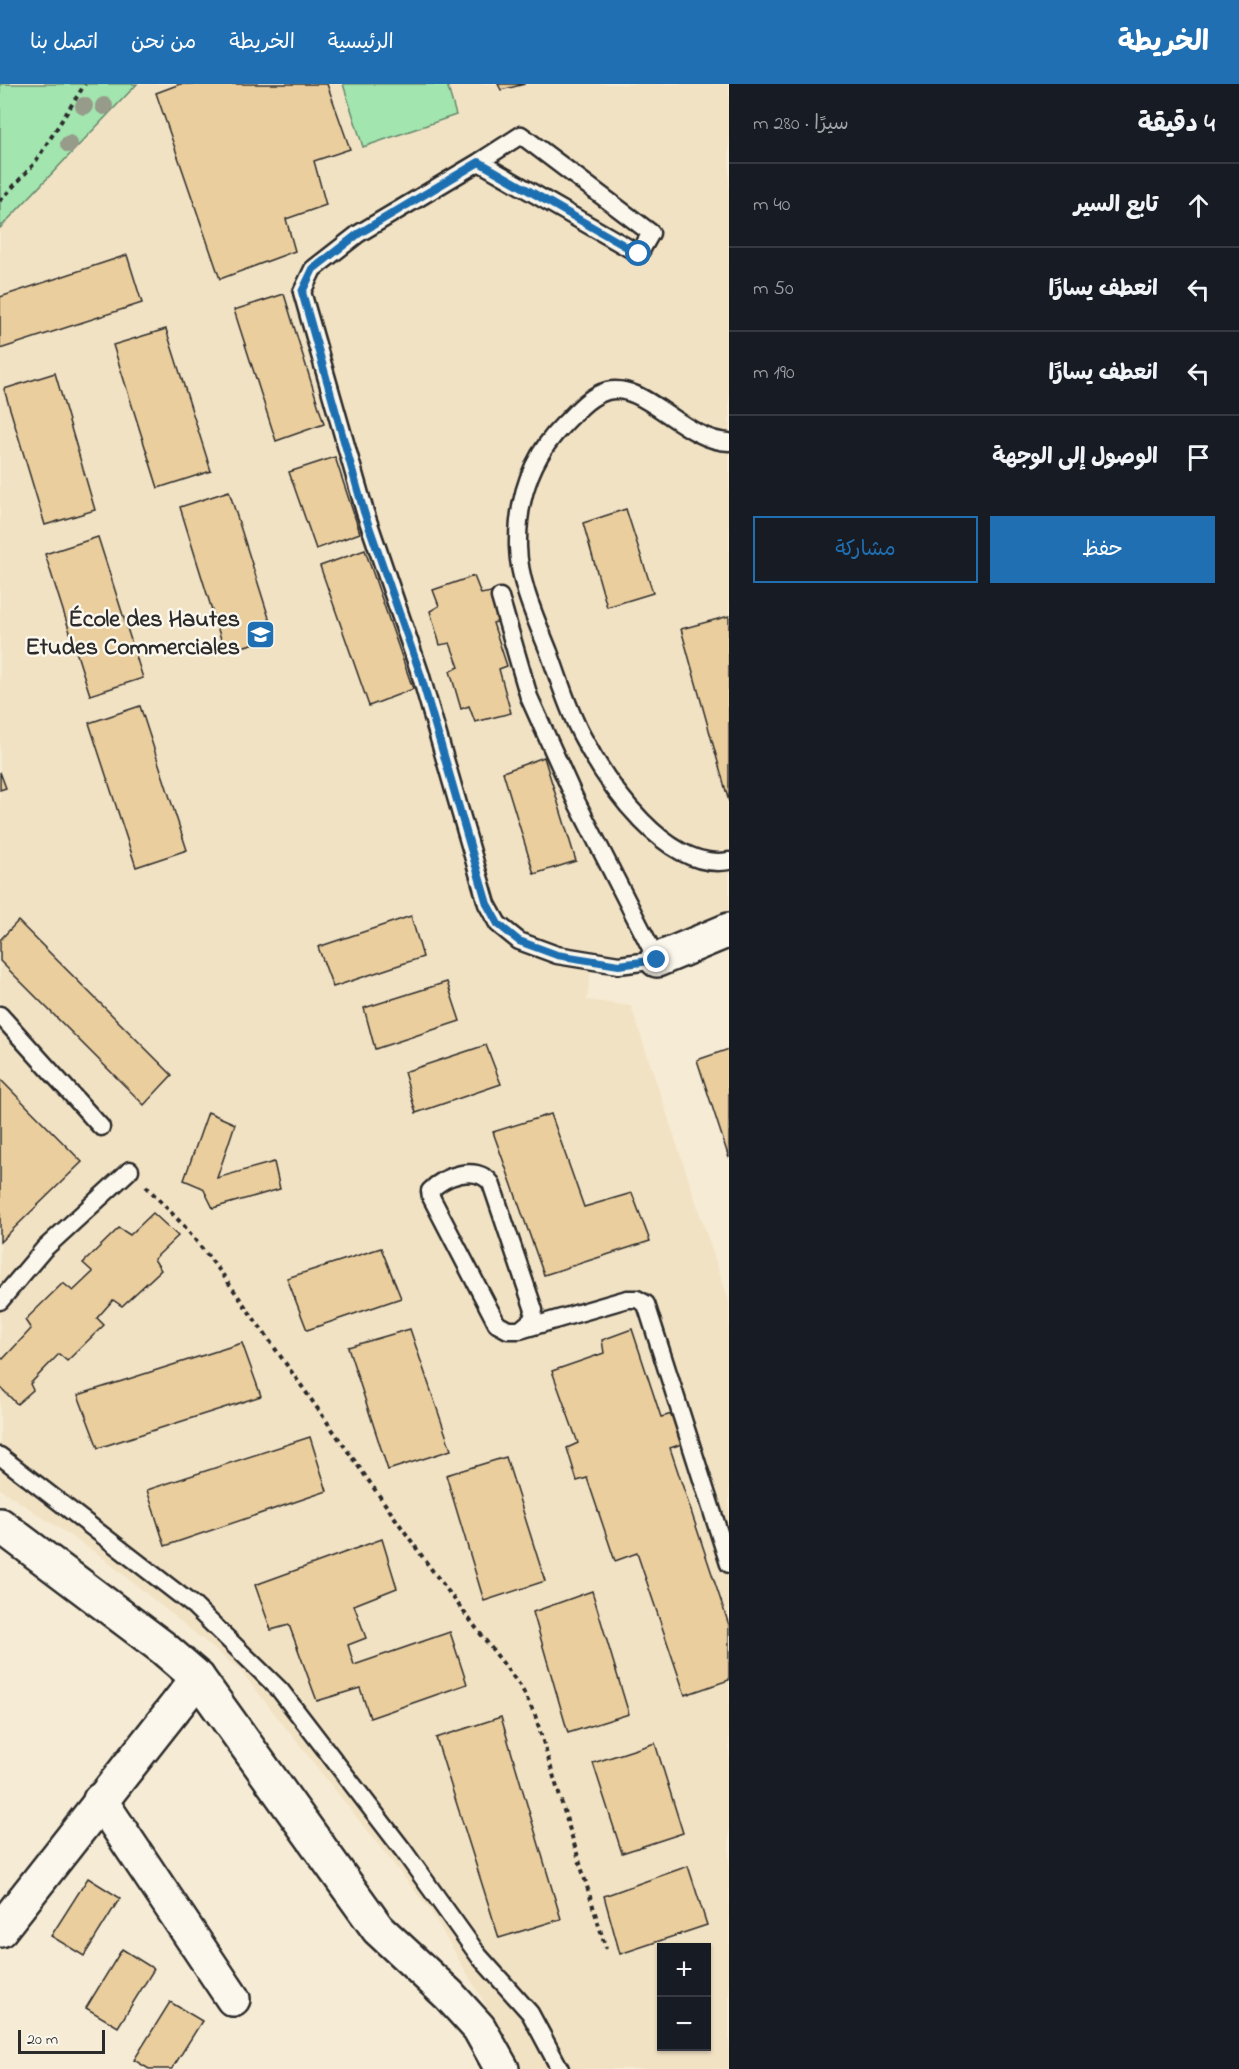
<!DOCTYPE html>
<html lang="ar">
<meta charset="utf-8">
<style>
body{margin:0;font-family:"Indie Flower","Playpen Sans Arabic",sans-serif;background:#20242c;color:#f1f3f6;direction:rtl}
.controls{position:absolute;right:18px;bottom:18px;display:grid;overflow:hidden;border-radius:0px;box-shadow:0 2px 4px #0004}
.controls button{width:54px;height:54px;display:grid;place-items:center;padding:0;border:0;border-bottom:2px solid #363941;background:#171b24;color:#f1f3f6;font:30px sans-serif}
.scale{position:absolute;left:18px;bottom:15px;width:87px;box-sizing:border-box;padding-left:6px;border:3px solid #2b2b2b;border-top:0;font-size:16px;line-height:21px;white-space:nowrap;color:#2b2b2b;-webkit-text-stroke:4px #fbf7ec;paint-order:stroke}
.stop{position:absolute;width:18px;height:18px;margin:-14px;border:4px solid #1f6fb2;border-radius:50%;background:#fff}
.stop.end{background:#1f6fb2;border-color:#fff;box-shadow:0 2px 6px #0008}
.list{margin:0;padding:0;list-style:none}
h2{display:flex;justify-content:space-between;align-items:center;height:78px;margin:0;padding:0 24px;font-size:26px}
h2 small{font-size:20px;font-weight:400;color:#9ea1a6}
.list li{display:grid;grid-template-columns:39px 1fr auto;gap:18px;align-items:center;box-sizing:border-box;height:84px;padding:0 24px;border-top:2px solid #363941}
.list b{display:block;font-size:22px;white-space:nowrap}
.list em{font-size:20px;font-style:normal;color:#9ea1a6}
.actions{display:flex;gap:12px;padding:18px 24px}
.actions a{flex:1;padding:14px 0;border:2px solid #1f6fb2;border-radius:0px;text-align:center;font-size:21px;color:#1f6fb2}
.actions .main{background:#1f6fb2;color:#fff}
.icon{flex:none;width:33px;height:33px;fill:none;stroke:currentColor;stroke-width:2;stroke-linecap:round;stroke-linejoin:round}
.map{position:relative;flex:none;width:729px;height:1985px;overflow:hidden;direction:ltr}
header{display:flex;align-items:center;gap:36px;box-sizing:border-box;height:84px;padding:0 30px;background:#1f6fb2;color:#fff}
header strong{font-size:28px}
nav{display:flex;gap:33px;margin-inline-start:auto;font-size:21px}
main{display:flex}
aside{flex:1;background:#171b24}
.map>svg:first-child{display:block}
.built{fill:#f2e2c4;fill-rule:evenodd}
.green{fill:#a2e5af;stroke:#66886d;stroke-width:1.5}
.building{fill:#eace9e;stroke:#2b2b2b;stroke-width:1.5}
.lines{fill:none;stroke-linecap:round;stroke-linejoin:round}
.service-casing{stroke:#2b2b2b;stroke-width:21}
.minor-casing{stroke:#2b2b2b;stroke-width:38}
.path{stroke:#2b2b2b;stroke-width:4;stroke-dasharray:4.5 4.5;stroke-linecap:butt}
.service{stroke:#fbf7ec;stroke-width:16}
.minor{stroke:#fbf7ec;stroke-width:33}
.tree{fill:#979b8a}
.route{stroke:#1f6fb2;stroke-width:8}
.labels{text-anchor:middle;dominant-baseline:central;stroke-width:5;stroke-linejoin:round;paint-order:stroke}
.poi-label{font-size:24px;font-weight:bold;fill:#2b2b2b;stroke:#fbf7ec;text-anchor:end}
</style>
<header>
<strong>الخريطة</strong>
<nav><a>الرئيسية</a><a>الخريطة</a><a>من نحن</a><a>اتصل بنا</a></nav>
</header>
<main>
<aside>
<h2>4 دقيقة<small>سيرًا · 280 m</small></h2>
<ul class="list">
<li><svg class="icon" aria-label="ahead" viewBox="0 0 24 24"><path d="M12 20V5M6 11l6-6 6 6"/></svg><div><b>تابع السير</b></div><em>40 m</em></li>
<li><svg class="icon" aria-label="left" viewBox="0 0 24 24"><path d="M17 20v-9H6M10 6l-5 5 5 5"/></svg><div><b>انعطف يسارًا</b></div><em>50 m</em></li>
<li><svg class="icon" aria-label="left" viewBox="0 0 24 24"><path d="M17 20v-9H6M10 6l-5 5 5 5"/></svg><div><b>انعطف يسارًا</b></div><em>190 m</em></li>
<li><svg class="icon" aria-label="arrive" viewBox="0 0 24 24"><path d="M6 21V4h12l-3 4 3 4H6"/></svg><div><b>الوصول إلى الوجهة</b></div></li>
</ul>
<div class="actions"><a class="main">حفظ</a><a>مشاركة</a></div>
</aside>
<div class="map">
<svg width="729" height="1985" viewBox="0 0 729 1985">
<rect width="100%" height="100%" fill="#f6ebd5"/>
<filter id="ink" filterUnits="userSpaceOnUse"><feTurbulence type="fractalNoise" baseFrequency=".0167" numOctaves="2"/><feDisplacementMap in="SourceGraphic" scale="12" xChannelSelector="R" yChannelSelector="G"/><feConvolveMatrix kernelMatrix="1 2 1 2 8 2 1 2 1" color-interpolation-filters="sRGB"/></filter>
<g filter="url(#ink)">
<path class="built" d="M137,0H729V834L664,866L626,874L592,878L587,916L631,922L729,1217V1985H523L430,1826L240,1586L99,1471L0,1405V144ZM662,1864H706V1962H662Z"/>
<g class="green">
<path d="M0,0H137L0,144Z"/>
<path d="M343,0H447L456,31L363,63Z"/>
</g>
<g class="building">
<path d="M180,0H327L350,65L314,77L326,121L286,135L295,167L220,195L156,9Z"/>
<path d="M498,0H525L501,6Z"/>
<path d="M127,171L142,219L0,265V213Z"/>
<path d="M284,210L324,340L276,357L234,226Z"/>
<path d="M166,245L211,387L158,404L113,261Z"/>
<path d="M55,289L95,426L45,441L4,305Z"/>
<path d="M335,373L360,449L316,465L289,388Z"/>
<path d="M229,407L275,553L225,568L180,423Z"/>
<path d="M626,425L653,509L607,523L583,439Z"/>
<path d="M98,453L143,594L90,611L45,470Z"/>
<path d="M365,466L413,605L369,622L320,482Z"/>
<path d="M474,492L481,510L491,508L503,536L493,539L507,582L499,585L511,629L475,638L469,622L461,625L450,587L459,583L450,559L440,561L430,527L439,522L433,506Z"/>
<path d="M729,532V718L681,545Z"/>
<path d="M140,622L187,766L136,783L89,639Z"/>
<path d="M544,673L576,777L534,790L503,688Z"/>
<path d="M0,688L6,704L0,706Z"/>
<path d="M411,832L423,873L333,903L318,863Z"/>
<path d="M18,837L172,991L144,1021L0,877V856Z"/>
<path d="M447,898L460,937L375,965L364,924Z"/>
<path d="M486,961L501,1000L416,1029L404,988Z"/>
<path d="M729,965V1074L697,976Z"/>
<path d="M0,995L82,1078L0,1158Z"/>
<path d="M208,1028L235,1040L217,1094L274,1078L280,1105L213,1124L203,1104L184,1096Z"/>
<path d="M551,1030L584,1123L632,1109L650,1157L544,1191L493,1048Z"/>
<path d="M153,1129L178,1152L154,1175L161,1186L122,1222L113,1216L97,1234L104,1241L67,1277L59,1270L30,1300L33,1306L17,1320L0,1303V1273L3,1275L31,1245L25,1236L63,1199L73,1207L93,1188L83,1179L119,1144L130,1151Z"/>
<path d="M381,1164L401,1214L307,1246L287,1194Z"/>
<path d="M410,1245L451,1366L388,1386L348,1263Z"/>
<path d="M632,1245L661,1333L676,1329L685,1359L670,1364L729,1541V1596L685,1611L637,1469L615,1477L587,1394L577,1397L567,1364L578,1359L552,1287L604,1269L602,1256Z"/>
<path d="M242,1259L261,1312L98,1364L78,1311Z"/>
<path d="M310,1353L327,1407L165,1462L147,1406Z"/>
<path d="M506,1373L545,1497L484,1517L446,1391Z"/>
<path d="M382,1455L397,1504L354,1521L366,1554L348,1561L354,1581L450,1548L467,1600L370,1634L360,1604L317,1617L289,1541L271,1546L255,1501Z"/>
<path d="M592,1507L629,1630L568,1649L533,1528Z"/>
<path d="M501,1633L561,1835L499,1854L436,1654Z"/>
<path d="M655,1659L683,1749L622,1769L593,1679Z"/>
<path d="M688,1782L707,1841L620,1870L604,1812Z"/>
<path d="M88,1794L120,1814L84,1872L51,1852Z"/>
<path d="M122,1865L154,1885L118,1943L86,1924Z"/>
<path d="M170,1918L202,1937L172,1985H149L134,1976Z"/>
</g>
<g class="lines">
<defs>
<g id="service">
<path d="M479,78L521,51L651,149L639,170L479,78L358,150L313,185L302,208L365,428L420,589L487,820L498,840L519,857L557,871L619,881L657,876L575,715L529,613L500,513"/>
<path d="M729,358C684,357 644,297 607,307C589,312 577,327 564,340C530,374 517,415 518,463C519,499 536,535 549,568C559,595 568,626 582,652C607,700 667,788 729,777"/>
<path d="M0,931L101,1043"/>
<path d="M0,1217L44,1165L130,1086"/>
<path d="M520,1246L532,1236L534,1226L491,1099C476,1080 444,1092 430,1107L431,1113L497,1240L508,1246H520L627,1215H637L646,1220L729,1480"/>
<path d="M0,1372L194,1522L280,1606L403,1766L479,1872L530,1929L560,1985"/>
</g>
<g id="minor">
<path d="M657,876L729,846"/>
<path d="M0,1441L162,1563L198,1594L378,1845L449,1911L479,1944L502,1985"/>
<path d="M100,1716L233,1915"/>
<path d="M0,1846L198,1594"/>
</g>
</defs>
<use href="#service" class="service-casing"/>
<use href="#minor" class="minor-casing"/>
<g class="path">
<path d="M0,117L34,80L85,0"/>
<path d="M146,1102L185,1143L223,1191L429,1482L521,1603L535,1631L606,1865"/>
</g>
<use href="#service" class="service"/>
<use href="#minor" class="minor"/>
</g>
<g class="tree">
<circle cx="84" cy="22" r="9"/>
<circle cx="104" cy="22" r="9"/>
<circle cx="69" cy="60" r="9"/>
</g>
</g>
<g class="lines" filter="url(#ink)">
<path class="route" d="M639,170L479,78L358,150L313,185L302,208L364,428L420,589L487,820L498,840L519,857L557,871L619,881L657,876"/>
</g>
<defs>
<symbol id="university-square" viewBox="-11 -11 22 22"><rect x="-9" y="-9" width="18" height="18" rx="4" fill="#1f6fb2" stroke="#fbf7ec"/><path d="M0-5L7-2L0 1L-7-2ZM-4 1L0 2.5L4 1V4Q0 6-4 4Z" fill="#fff"/></symbol>
</defs>
<g fill-rule="evenodd">
<use href="#university-square" x="244" y="534" width="33" height="33"/>
</g>
<g class="labels">
<g class="poi-label">
<text x="240" y="536">École des Hautes<tspan x="240" dy="28">Etudes Commerciales</tspan></text>
</g>
</g>
</svg>
<div class="controls">
<button>+</button>
<button>−</button>
</div>
<div class="scale">20 m</div>
<div class="stop" style="left:639px;top:170px"></div>
<div class="stop end" style="left:657px;top:876px"></div>
</div>
</main>
